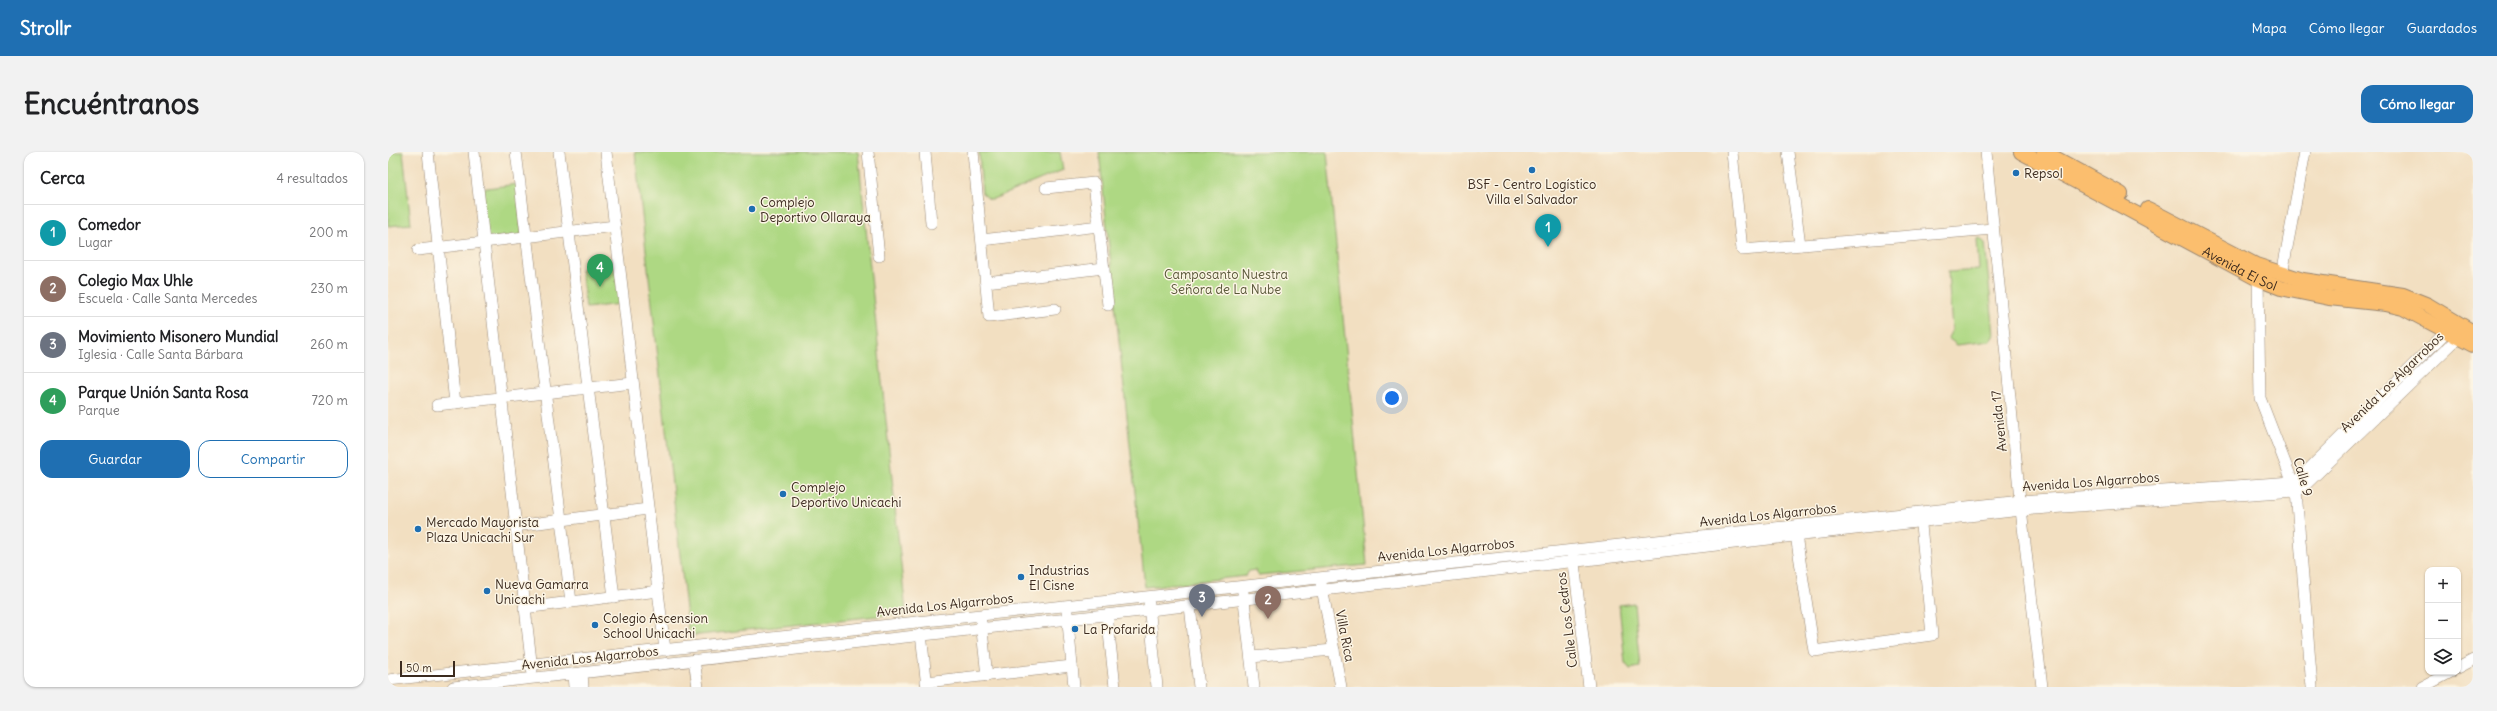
<!DOCTYPE html>
<html lang="es">
<meta charset="utf-8">
<style>
body{margin:0;font-family:Delius,sans-serif;background:#f2f2f2;color:#202124}
.controls{position:absolute;right:12px;bottom:12px;display:grid;overflow:hidden;border-radius:8px;box-shadow:0 1px 3px #0004}
.controls button{width:36px;height:36px;display:grid;place-items:center;padding:0;border:0;border-bottom:1px solid #e0e0e0;background:#fff;color:#202124;font:20px sans-serif}
.scale{position:absolute;left:12px;bottom:10px;width:55px;box-sizing:border-box;padding-left:4px;border:2px solid #3b2a1e;border-top:0;font-size:11px;line-height:14px;white-space:nowrap;color:#3b2a1e;-webkit-text-stroke:3px #fcf5e5;paint-order:stroke}
.you{position:absolute;left:1004px;top:246px;width:14px;height:14px;margin:-10px;border:3px solid #fff;border-radius:50%;background:#1a73e8;box-shadow:0 0 0 6px #1a73e833}
.badge{display:grid;place-items:center;width:26px;height:26px;border-radius:50%;background:#1f6fb2;color:#fff;font-size:13px;font-weight:700}
.pin{position:absolute;translate:-50% -33px;filter:drop-shadow(0 1px 2px #0008)}
.pin::after{content:'';position:absolute;top:21px;width:14px;height:12px;background:inherit;clip-path:polygon(0 0,100% 0,50% 100%)}
.list{margin:0;padding:0;list-style:none}
h2{display:flex;justify-content:space-between;align-items:center;height:52px;margin:0;padding:0 16px;font-size:17px}
h2 small{font-size:13px;font-weight:400;color:#757577}
.list li{display:grid;grid-template-columns:26px 1fr auto;gap:12px;align-items:center;box-sizing:border-box;height:56px;padding:0 16px;border-top:1px solid #e0e0e0}
.list b{display:block;font-size:15px;white-space:nowrap}
.list p{margin:0;font-size:13px;white-space:nowrap;color:#757577}
.list em{font-size:13px;font-style:normal;color:#757577}
.actions{display:flex;gap:8px;padding:12px 16px}
.actions a{flex:1;padding:9px 0;border:1px solid #1f6fb2;border-radius:12px;text-align:center;font-size:14px;color:#1f6fb2}
.actions .main{background:#1f6fb2;color:#fff}
.icon{flex:none;width:22px;height:22px;fill:none;stroke:currentColor;stroke-width:2;stroke-linecap:round;stroke-linejoin:round}
.map{position:relative;flex:none;width:2085px;height:535px;overflow:hidden;border-radius:12px}
header{display:flex;align-items:center;gap:24px;box-sizing:border-box;height:56px;padding:0 20px;background:#1f6fb2;color:#fff}
header strong{font-size:19px}
nav{display:flex;gap:22px;margin-inline-start:auto;font-size:14px}
.intro{display:flex;align-items:center;justify-content:space-between;box-sizing:border-box;height:96px;padding:0 24px}
h1{margin:0;font-size:28px}
.button{padding:10px 18px;border-radius:12px;background:#1f6fb2;color:#fff;font-size:14px;font-weight:700}
main{display:flex;gap:24px;padding:0 24px}
aside{flex:1;background:#fff;border-radius:12px;box-shadow:0 1px 3px #0004}
.map>svg:first-child{display:block}
.green{fill:#aed883;stroke:#748150}
.lines{fill:none;stroke-linecap:round;stroke-linejoin:round}
.minor-casing{stroke:#968470;stroke-width:12}
.major-casing{stroke:#968470;stroke-width:16}
.minor{stroke:#fff;stroke-width:11}
.major{stroke:#fbbe6e;stroke-width:14}
.poi-dot{fill:#1f6fb2;stroke:#fcf5e5;stroke-width:1.5}
.labels{text-anchor:middle;dominant-baseline:central;stroke-width:3;stroke-linejoin:round;paint-order:stroke}
.poi-label{font-size:13px;fill:#3b2a1e;stroke:#fcf5e5;text-anchor:start}
.street-label{font-size:13px;fill:#3b2a1e;stroke:#fcf5e5}
.park-label{font-size:13px;fill:#585637;stroke:#fcf5e5}
</style>
<header>
<strong>Strollr</strong>
<nav><a>Mapa</a><a>Cómo llegar</a><a>Guardados</a></nav>
</header>
<div class="intro"><h1>Encuéntranos</h1><a class="button">Cómo llegar</a></div>
<main>
<aside>
<h2>Cerca<small>4 resultados</small></h2>
<ul class="list">
<li><span class="badge" style="background:#0f9aa8">1</span><div><b>Comedor</b><p>Lugar</p></div><em>200 m</em></li>
<li><span class="badge" style="background:#8d6e63">2</span><div><b>Colegio Max Uhle</b><p>Escuela · Calle Santa Mercedes</p></div><em>230 m</em></li>
<li><span class="badge" style="background:#6b7280">3</span><div><b>Movimiento Misonero Mundial</b><p>Iglesia · Calle Santa Bárbara</p></div><em>260 m</em></li>
<li><span class="badge" style="background:#2e9e5b">4</span><div><b>Parque Unión Santa Rosa</b><p>Parque</p></div><em>720 m</em></li>
</ul>
<div class="actions"><a class="main">Guardar</a><a>Compartir</a></div>
</aside>
<div class="map">
<svg width="2085" height="535" viewBox="0 0 2085 535">
<rect width="100%" height="100%" fill="#fcf5e5"/>
<filter id="ink" filterUnits="userSpaceOnUse"><feTurbulence type="fractalNoise" baseFrequency=".025" numOctaves="2"/><feDisplacementMap in="SourceGraphic" scale="8" xChannelSelector="R" yChannelSelector="G"/><feConvolveMatrix kernelMatrix="1 2 1 2 8 2 1 2 1" color-interpolation-filters="sRGB"/></filter>
<filter id="wash" filterUnits="userSpaceOnUse"><feTurbulence type="fractalNoise" baseFrequency=".012" numOctaves="4" result="noise"/><feDisplacementMap in="SourceGraphic" scale="16" xChannelSelector="R" yChannelSelector="G"/><feGaussianBlur stdDeviation="0.9" result="paint"/><feColorMatrix in="noise" values="0 0 0 0 0 0 0 0 0 0 0 0 0 0 0 0 0 1.4 0 .05"/><feComposite in="paint" operator="in"/></filter>
<g filter="url(#wash)">
<rect width="100%" height="100%" fill="#f2dfc1"/>
<g class="green">
<path d="M0,0H15L23,72L0,74Z"/>
<path d="M247,0H470L518,461L301,484Z"/>
<path d="M591,0H672L675,18L605,47H601L594,41Z"/>
<path d="M711,0H939L979,413L870,423L867,418L861,419L858,424L757,435Z"/>
<path d="M129,32L134,83L98,87L92,37Z"/>
<path d="M1592,86L1597,91L1606,183L1602,189L1569,193L1560,186L1564,178L1560,120L1591,118L1589,87Z"/>
<path d="M227,114L232,152L198,156L193,117Z"/>
<path d="M1246,451L1252,515L1242,517L1237,511L1231,453Z"/>
</g>
</g>
<g filter="url(#ink)">
<g class="lines">
<defs>
<g id="minor">
<path d="M40,0L67,251"/>
<path d="M86,0L144,518"/>
<path d="M128,0L183,450"/>
<path d="M171,0L226,445"/>
<path d="M218,0L277,498"/>
<path d="M480,0L491,104"/>
<path d="M537,0L543,71"/>
<path d="M585,0L601,165L667,157"/>
<path d="M1344,0L1354,98L1605,77"/>
<path d="M1400,0L1412,93"/>
<path d="M1598,0L1633,358L1654,535"/>
<path d="M658,36L706,31L720,153"/>
<path d="M594,88L711,74"/>
<path d="M30,98L227,74"/>
<path d="M1894,122L1917,0"/>
<path d="M1870,127L1872,246L1908,339L1924,535"/>
<path d="M598,130L716,116"/>
<path d="M49,253L245,231"/>
<path d="M127,374L260,357"/>
<path d="M1407,377L1426,499L1544,483L1532,363"/>
<path d="M1185,403L1201,535"/>
<path d="M933,431L953,535"/>
<path d="M855,440L866,535"/>
<path d="M761,452L769,535"/>
<path d="M802,454L811,535"/>
<path d="M136,456L270,439"/>
<path d="M679,460L686,535"/>
<path d="M719,463L727,535"/>
<path d="M593,470L599,524"/>
<path d="M533,482L539,535"/>
<path d="M863,505L946,498"/>
<path d="M306,508L310,535"/>
<path d="M2070,516L2085,508"/>
<path d="M194,521L195,535"/>
<path d="M185,522L186,535"/>
<path d="M0,528L1633,349L1904,330L1910,328L2059,179"/>
<path d="M538,530L684,514"/>
<path d="M65,535L762,458L1633,358L1908,339L1913,337L2071,185"/>
<path d="M2035,535L2063,520"/>
</g>
<g id="major">
<path id="s1" d="M1633,0L1870,127L1893,136L1941,146L1998,152L2015,156L2085,193"/>
<path d="M1656,0L1733,42"/>
<path d="M1760,57L1868,113L1915,128L2015,143L2040,153L2085,180"/>
</g>
</defs>
<use href="#minor" class="minor-casing"/>
<use href="#major" class="major-casing"/>
<use href="#minor" class="minor"/>
<use href="#major" class="major"/>
</g>
</g>
<g class="poi-dot">
<circle cx="1144" cy="18" r="4"/>
<circle cx="1628" cy="21" r="4"/>
<circle cx="364" cy="57" r="4"/>
<circle cx="395" cy="342" r="4"/>
<circle cx="30" cy="377" r="4"/>
<circle cx="633" cy="425" r="4"/>
<circle cx="99" cy="439" r="4"/>
<circle cx="207" cy="473" r="4"/>
<circle cx="687" cy="477" r="4"/>
</g>
<g class="labels">
<g class="poi-label">
<text x="1636" y="21">Repsol</text>
<text x="1144" y="32" text-anchor="middle">BSF - Centro Logístico<tspan x="1144" dy="15">Villa el Salvador</tspan></text>
<text x="372" y="50">Complejo<tspan x="372" dy="15">Deportivo Ollaraya</tspan></text>
<text x="403" y="335">Complejo<tspan x="403" dy="15">Deportivo Unicachi</tspan></text>
<text x="38" y="370">Mercado Mayorista<tspan x="38" dy="15">Plaza Unicachi Sur</tspan></text>
<text x="641" y="418">Industrias<tspan x="641" dy="15">El Cisne</tspan></text>
<text x="107" y="432">Nueva Gamarra<tspan x="107" dy="15">Unicachi</tspan></text>
<text x="215" y="466">Colegio Ascension<tspan x="215" dy="15">School Unicachi</tspan></text>
<text x="695" y="477">La Profarida</text>
</g>
<g class="street-label">
<text stroke="none"><textPath href="#s1" startOffset="248">Avenida El Sol</textPath></text>
<text transform="translate(2004 230) rotate(-44)">Avenida Los Algarrobos</text>
<text transform="translate(1611 269) rotate(-96)">Avenida 17</text>
<text transform="translate(1915 325) rotate(74)">Calle 9</text>
<text transform="translate(1703 330) rotate(-4)">Avenida Los Algarrobos</text>
<text transform="translate(1380 363) rotate(-6)">Avenida Los Algarrobos</text>
<text transform="translate(1058 398) rotate(-6)">Avenida Los Algarrobos</text>
<text transform="translate(557 453) rotate(-6)">Avenida Los Algarrobos</text>
<text transform="translate(1179 468) rotate(-97)">Calle Los Cedros</text>
<text transform="translate(957 484) rotate(79)">Villa Rica</text>
<text transform="translate(202 506) rotate(-6)">Avenida Los Algarrobos</text>
</g>
<g class="park-label">
<text x="838" y="122">Camposanto Nuestra<tspan x="838" dy="15">Señora de La Nube</tspan></text>
</g>
</g>
</svg>
<div class="controls">
<button>+</button>
<button>−</button>
<button><svg class="icon" aria-label="layers" viewBox="0 0 24 24"><path d="M12 4l9 5-9 5-9-5zM3 14l9 5 9-5"/></svg></button>
</div>
<div class="scale">50 m</div>
<div class="you"></div>
<div class="pin badge" style="left:1160px;top:95px;background:#0f9aa8">1</div>
<div class="pin badge" style="left:880px;top:467px;background:#8d6e63">2</div>
<div class="pin badge" style="left:814px;top:465px;background:#6b7280">3</div>
<div class="pin badge" style="left:212px;top:135px;background:#2e9e5b">4</div>
</div>
</main>
